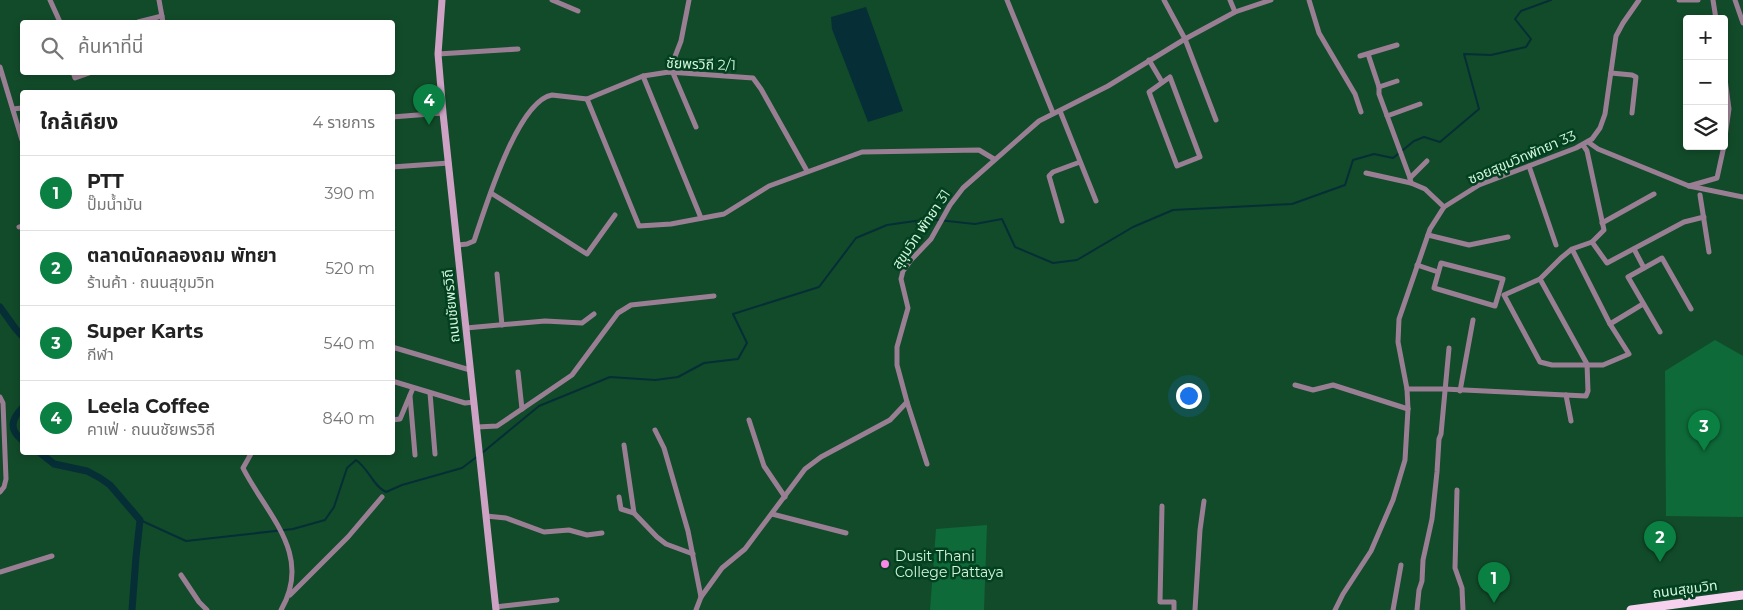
<!DOCTYPE html>
<html lang="th">
<meta charset="utf-8">
<style>
body{margin:0;font-family:Montserrat,"Noto Sans Thai",sans-serif;background:#f2f2f2;color:#222}
.controls{position:absolute;right:15px;top:15px;display:grid;overflow:hidden;border-radius:5px;box-shadow:0 2px 8px #0003}
.controls button{width:45px;height:45px;display:grid;place-items:center;padding:0;border:0;border-bottom:1px solid #e0e0e0;background:#fff;color:#222;font:25px sans-serif}
.you{position:absolute;left:1188px;top:395px;width:18px;height:18px;margin:-12px;border:4px solid #fff;border-radius:50%;background:#1a73e8;box-shadow:0 0 0 8px #1a73e833}
.badge{display:grid;place-items:center;width:32px;height:32px;border-radius:50%;background:#0b8043;color:#fff;font-size:16px;font-weight:700}
.pin{position:absolute;translate:-50% -41px;filter:drop-shadow(0 1px 2px #0008)}
.pin::after{content:'';position:absolute;top:26px;width:18px;height:15px;background:inherit;clip-path:polygon(0 0,100% 0,50% 100%)}
.list{margin:0;padding:0;list-style:none}
h2{display:flex;justify-content:space-between;align-items:center;height:65px;margin:0;padding:0 20px;font-size:21px}
h2 small{font-size:16px;font-weight:400;color:#767676}
.list li{display:grid;grid-template-columns:32px 1fr auto;gap:15px;align-items:center;box-sizing:border-box;height:75px;padding:0 20px;border-top:1px solid #e0e0e0}
.list b{display:block;font-size:19px;white-space:nowrap}
.list p{margin:0;font-size:16px;white-space:nowrap;color:#767676}
.list em{font-size:16px;font-style:normal;color:#767676}
.icon{flex:none;width:28px;height:28px;fill:none;stroke:currentColor;stroke-width:2;stroke-linecap:round;stroke-linejoin:round}
.map{position:relative;flex:none;width:1743px;height:610px;overflow:hidden}
.search{position:absolute;background:#fff;box-shadow:0 2px 8px #0003;left:20px;top:20px;width:375px;height:55px;display:flex;align-items:center;gap:12px;box-sizing:border-box;padding:0 18px;border-radius:5px;color:#767676;font-size:19px}
.panel{position:absolute;background:#fff;box-shadow:0 2px 8px #0003;left:20px;top:90px;width:375px;height:365px;border-radius:5px}
.map>svg:first-child{display:block}
.green{fill:#0e6a39}
.water{fill:#062e36}
.lines{fill:none;stroke-linecap:round;stroke-linejoin:round}
.stream{stroke:#062e36;stroke-width:2}
.canal{stroke:#062e36;stroke-width:7}
.minor{stroke:#9a7f94;stroke-width:5}
.secondary{stroke:#cda2c4;stroke-width:7}
.trunk{stroke:#f6d2ee;stroke-width:9}
.poi-dot{fill:#fa87e7;stroke:#024020;stroke-width:2}
.labels{text-anchor:middle;dominant-baseline:central;stroke-width:5;stroke-linejoin:round;paint-order:stroke}
.street-label{font-size:14px;fill:#d2f6dc;stroke:#024020}
.poi-label{font-size:14px;fill:#d2f6dc;stroke:#024020;text-anchor:start}
</style>
<div class="map">
<svg width="1743" height="610" viewBox="0 0 1743 610">
<rect width="100%" height="100%" fill="#124b2a"/>
<g class="green">
<path d="M1715,340L1743,356V517L1666,516L1665,371Z"/>
<path d="M987,525L984,610H930L936,529Z"/>
</g>
<path class="water" d="M866,7L903,111L868,122L832,29L831,17Z"/>
<g class="lines">
<g class="stream">
<path d="M482,453L539,406L610,377L655,380L678,377L704,363L738,359L747,343L733,314L819,287L856,238L887,225L929,219L975,224L1002,219L1015,247L1053,263L1077,260L1133,227L1173,210L1292,204L1345,185L1353,160L1374,154L1393,158L1414,141L1424,137L1440,142L1479,109L1464,54L1491,55L1526,47L1531,39L1515,19L1521,11L1551,0"/>
<path d="M140,520L186,541L293,529L325,520L334,507L347,468L356,460C369,469 373,486 386,492L402,485L462,468L478,456"/>
</g>
<g class="canal">
<path d="M0,307L15,328L22,336"/>
<path d="M22,408C11,420 9,429 22,440"/>
<path d="M39,452L54,464L87,471L100,478L110,485L140,520L136,557L132,610"/>
</g>
<g class="minor">
<path d="M50,0L60,22"/>
<path d="M159,0L163,22"/>
<path d="M552,0L578,11"/>
<path d="M1007,0L1053,113"/>
<path d="M1164,0L1185,39L1216,120"/>
<path d="M1230,0L1235,12"/>
<path d="M1309,0L1319,33L1355,94L1361,112"/>
<path d="M1679,0H1698"/>
<path d="M1713,0L1716,19"/>
<path d="M1735,0L1743,23"/>
<path d="M138,22L162,16"/>
<path d="M438,54L518,49"/>
<path d="M1368,54L1379,87V94L1410,178L1411,183"/>
<path d="M1360,56L1397,45"/>
<path d="M1149,60L1162,82"/>
<path d="M0,67L22,140"/>
<path d="M1724,71L1729,109L1724,144"/>
<path d="M73,72L75,78L92,72"/>
<path d="M669,72L681,41L689,0"/>
<path d="M673,73L696,127"/>
<path d="M1611,73L1632,75L1636,77L1632,113"/>
<path d="M643,76L701,218"/>
<path d="M1170,77L1200,157L1177,166L1149,92Z"/>
<path d="M1379,87L1397,81"/>
<path d="M587,99L639,226L671,224L724,214L769,186L862,152L979,150L994,159"/>
<path d="M13,109L22,108"/>
<path d="M1060,111L1096,201"/>
<path d="M1387,116L1420,104"/>
<path d="M392,117L443,113"/>
<path d="M1588,142L1598,149L1689,186L1743,197"/>
<path d="M1529,166L1556,245"/>
<path d="M392,167L449,163"/>
<path d="M1366,173L1411,183L1425,189L1444,207"/>
<path d="M1410,178L1427,161"/>
<path d="M1689,186L1717,178L1724,146"/>
<path d="M491,193L587,254L615,215"/>
<path d="M1700,195L1709,252"/>
<path d="M1062,221L1049,176L1053,172L1080,162"/>
<path d="M1602,223L1654,194"/>
<path d="M19,227L22,226"/>
<path d="M1428,235L1469,245L1508,237"/>
<path d="M1592,242L1607,263L1684,222L1704,217"/>
<path d="M458,245L467,244L474,241C485,209 517,101 552,95L587,99L643,76L669,72L753,78L761,89L807,171"/>
<path d="M1572,249L1610,324L1629,354L1603,365H1552L1540,362L1504,295L1540,279L1561,258L1572,249L1592,242L1604,230L1587,151L1583,145"/>
<path d="M1634,249L1644,268"/>
<path d="M1441,263L1503,279L1495,306L1434,288Z"/>
<path d="M1417,265L1438,272"/>
<path d="M497,274L502,325"/>
<path d="M1610,324L1643,304"/>
<path d="M466,328L545,321L582,323L594,314"/>
<path d="M1660,332L1628,277L1662,258L1691,309"/>
<path d="M392,347L470,370"/>
<path d="M518,372L522,409"/>
<path d="M392,381L465,403L474,402"/>
<path d="M1295,385L1313,390L1333,385L1408,409"/>
<path d="M1407,389H1444L1586,396L1588,391L1587,364L1540,279"/>
<path d="M1460,391L1473,320"/>
<path d="M430,393L435,454"/>
<path d="M1566,395L1571,421"/>
<path d="M410,396L415,455"/>
<path d="M0,397L3,403L6,479L4,487L0,492"/>
<path d="M907,402L927,464"/>
<path d="M392,420L400,419L413,388"/>
<path d="M749,420L764,466L785,497"/>
<path d="M477,427L497,426L572,375L618,313L631,305L714,296"/>
<path d="M655,430L664,448L688,531L701,597"/>
<path d="M624,445L634,513L657,537L666,544L693,554"/>
<path d="M252,452L243,468L244,470C268,516 313,555 281,610"/>
<path d="M1457,490L1455,568L1462,588L1463,610"/>
<path d="M619,497L621,509L634,513"/>
<path d="M1162,506L1160,602H1174V610"/>
<path d="M772,514L846,533"/>
<path d="M486,516L506,518L544,532L569,530L587,535L602,533"/>
<path d="M0,572L52,556"/>
<path d="M181,575L199,602L207,610"/>
<path d="M290,595L348,537L382,497"/>
<path d="M495,607L557,600"/>
<path d="M696,610L701,597L722,568L745,549L805,469L821,457L890,420L907,402L897,365V347L908,308L901,279L903,271L911,260L931,239L950,205L963,188L1039,121L1108,86L1185,39L1235,12L1271,0"/>
<path d="M1195,610L1200,530L1204,501"/>
<path d="M1335,610L1343,594L1371,551L1393,500L1405,460L1408,409L1407,389L1398,342L1399,319L1430,229L1444,207L1479,185L1576,148L1592,139L1600,128L1605,114L1616,36L1623,23L1639,0"/>
<path d="M1393,610L1401,565"/>
<path d="M1417,610L1419,590L1422,581L1423,560L1432,519L1437,472L1439,439L1441,434L1449,348"/>
</g>
<path class="secondary" d="M442,0L438,54L443,113L496,610"/>
<path class="trunk" d="M1631,610L1743,595"/>
</g>
<circle class="poi-dot" cx="885" cy="564" r="5"/>
<g class="labels">
<g class="street-label">
<text transform="translate(701 64) rotate(2)">ชัยพรวิถี 2/1</text>
<text transform="translate(1522 157) rotate(-23)">ซอยสุขุมวิทพัทยา 33</text>
<text transform="translate(921 229) rotate(-56)">สุขุมวิท พัทยา 31</text>
<text transform="translate(451 306) rotate(-96)">ถนนชัยพรวิถี</text>
<text transform="translate(1685 589) rotate(-7)">ถนนสุขุมวิท</text>
</g>
<g class="poi-label">
<text x="895" y="556">Dusit Thani<tspan x="895" dy="16">College Pattaya</tspan></text>
</g>
</g>
</svg>
<div class="controls">
<button>+</button>
<button>−</button>
<button><svg class="icon" aria-label="layers" viewBox="0 0 24 24"><path d="M12 4l9 5-9 5-9-5zM3 14l9 5 9-5"/></svg></button>
</div>
<div class="you"></div>
<div class="pin badge" style="left:1494px;top:603px">1</div>
<div class="pin badge" style="left:1660px;top:562px">2</div>
<div class="pin badge" style="left:1704px;top:451px">3</div>
<div class="pin badge" style="left:429px;top:125px">4</div>
<div class="search"><svg class="icon" aria-label="search" viewBox="0 0 24 24"><circle cx="10" cy="10" r="6"/><path d="M15 15l6 6"/></svg>ค้นหาที่นี่</div>
<section class="panel">
<h2>ใกล้เคียง<small>4 รายการ</small></h2>
<ul class="list">
<li><span class="badge">1</span><div><b>PTT</b><p>ปั๊มน้ำมัน</p></div><em>390 m</em></li>
<li><span class="badge">2</span><div><b>ตลาดนัดคลองถม พัทยา</b><p>ร้านค้า · ถนนสุขุมวิท</p></div><em>520 m</em></li>
<li><span class="badge">3</span><div><b>Super Karts</b><p>กีฬา</p></div><em>540 m</em></li>
<li><span class="badge">4</span><div><b>Leela Coffee</b><p>คาเฟ่ · ถนนชัยพรวิถี</p></div><em>840 m</em></li>
</ul>
</section>
</div>
